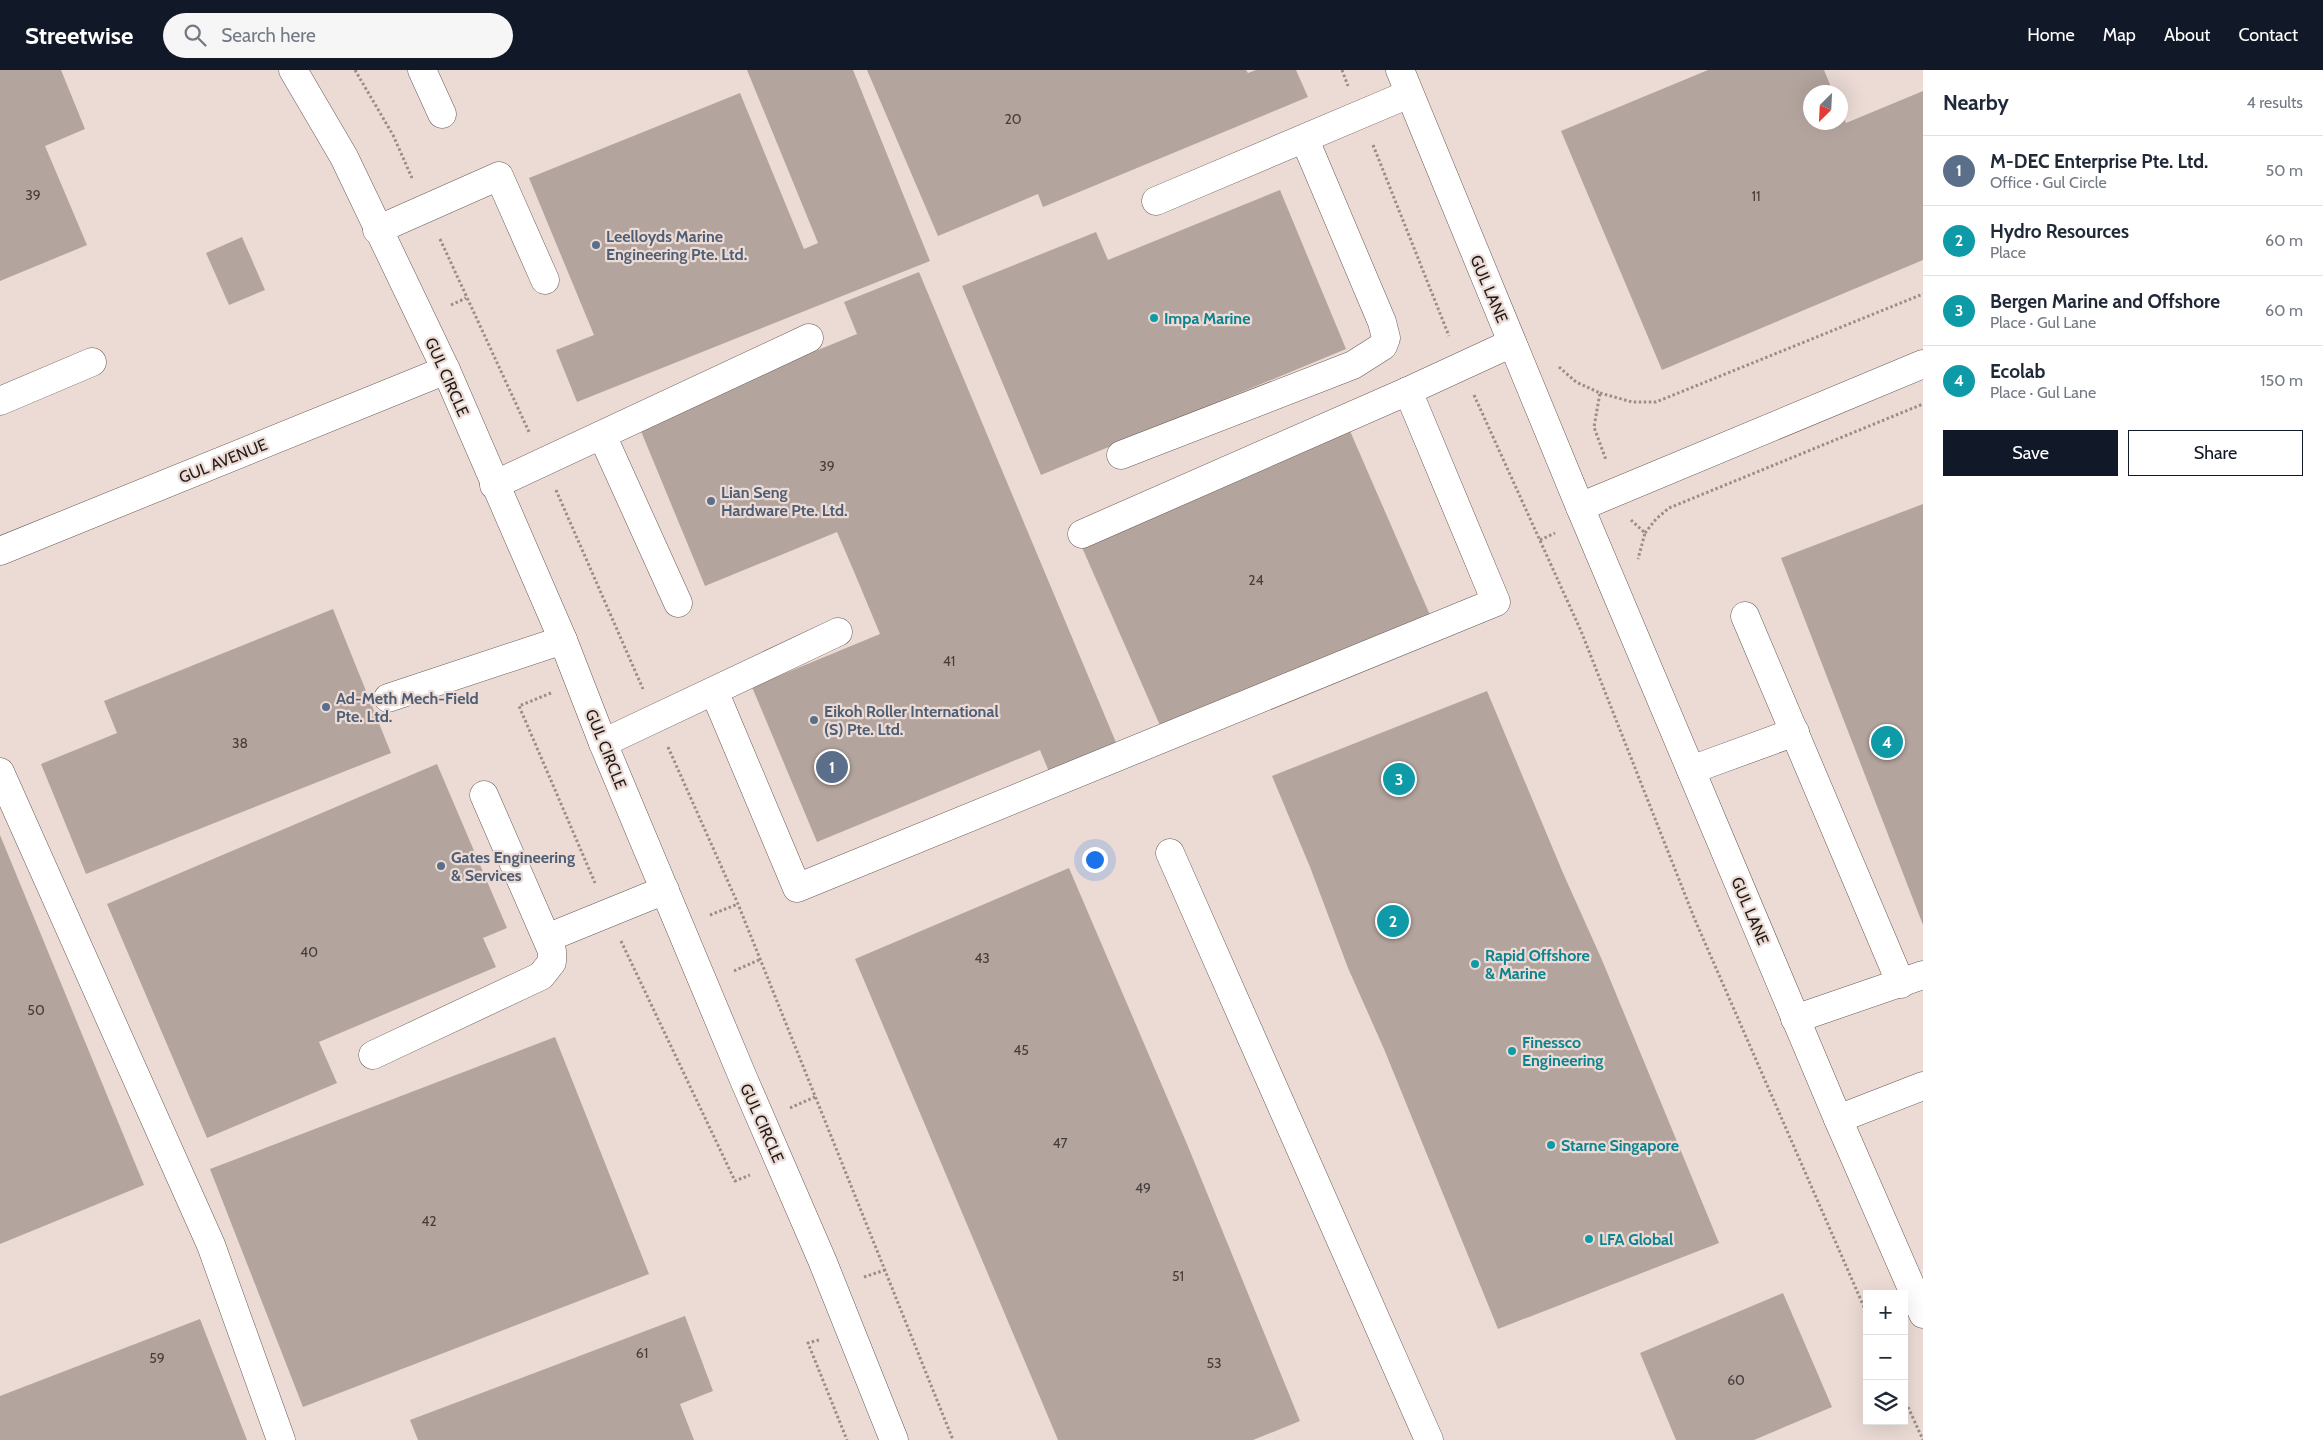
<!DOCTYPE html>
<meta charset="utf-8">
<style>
body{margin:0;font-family:Cabin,sans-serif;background:#f6f6f7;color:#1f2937}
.controls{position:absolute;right:15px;bottom:15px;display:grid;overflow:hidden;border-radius:0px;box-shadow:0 5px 20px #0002}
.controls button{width:45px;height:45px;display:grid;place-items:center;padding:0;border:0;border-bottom:1px solid #e0e1e3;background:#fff;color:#1f2937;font:25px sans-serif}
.compass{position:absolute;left:1803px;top:15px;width:45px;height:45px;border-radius:50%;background:#fff;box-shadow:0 5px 20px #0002;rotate:204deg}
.you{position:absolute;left:1094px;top:789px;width:18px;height:18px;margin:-12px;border:4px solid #fff;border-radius:50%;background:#1a73e8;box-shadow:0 0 0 8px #1a73e833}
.badge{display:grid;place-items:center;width:32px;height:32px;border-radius:50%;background:#111827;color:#fff;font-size:16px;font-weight:700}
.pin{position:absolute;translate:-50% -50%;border:2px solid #fff;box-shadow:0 1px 5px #0006}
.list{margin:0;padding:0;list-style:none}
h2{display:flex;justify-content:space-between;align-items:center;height:65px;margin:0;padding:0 20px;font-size:21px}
h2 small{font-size:16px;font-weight:400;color:#747a83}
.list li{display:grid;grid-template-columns:32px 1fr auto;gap:15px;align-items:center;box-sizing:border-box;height:70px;padding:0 20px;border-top:1px solid #e0e1e3}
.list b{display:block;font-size:19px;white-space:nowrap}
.list p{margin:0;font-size:16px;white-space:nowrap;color:#747a83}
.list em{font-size:16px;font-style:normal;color:#747a83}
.actions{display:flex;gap:10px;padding:15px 20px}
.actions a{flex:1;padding:11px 0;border:1px solid #111827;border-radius:0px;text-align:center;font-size:18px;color:#111827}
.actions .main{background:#111827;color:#fff}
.icon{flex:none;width:28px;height:28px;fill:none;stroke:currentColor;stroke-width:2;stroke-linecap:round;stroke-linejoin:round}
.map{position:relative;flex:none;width:1923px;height:1370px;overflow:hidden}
header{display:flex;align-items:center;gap:30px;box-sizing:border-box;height:70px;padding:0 25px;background:#111827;color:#fff}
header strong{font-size:24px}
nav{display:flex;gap:28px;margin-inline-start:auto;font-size:18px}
.search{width:350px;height:45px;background:#f6f6f7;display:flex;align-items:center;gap:12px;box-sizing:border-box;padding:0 18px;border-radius:28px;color:#747a83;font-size:19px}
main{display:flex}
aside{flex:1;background:#fff}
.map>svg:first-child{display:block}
.building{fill:#b4a49e}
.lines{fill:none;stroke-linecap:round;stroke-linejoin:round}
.minor-casing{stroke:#695a55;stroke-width:29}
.path{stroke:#9a8d89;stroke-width:3;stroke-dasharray:2.5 2.5;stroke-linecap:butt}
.minor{stroke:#fff;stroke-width:28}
.service-dot{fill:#5c6f8a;stroke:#ecdbd5;stroke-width:2}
.culture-dot{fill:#0f9aa8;stroke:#ecdbd5;stroke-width:2}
.labels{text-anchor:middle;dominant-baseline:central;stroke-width:4.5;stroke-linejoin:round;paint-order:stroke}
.number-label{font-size:14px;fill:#463d3a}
.service-label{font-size:16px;font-weight:bold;fill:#4e5e75;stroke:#ecdbd5;text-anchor:start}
.street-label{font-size:16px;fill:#211b18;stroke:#ecdbd5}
.culture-label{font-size:16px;font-weight:bold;fill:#0d838f;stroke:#ecdbd5;text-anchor:start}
</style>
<header>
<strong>Streetwise</strong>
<div class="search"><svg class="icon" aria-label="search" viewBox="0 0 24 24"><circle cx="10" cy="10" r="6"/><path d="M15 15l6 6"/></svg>Search here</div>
<nav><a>Home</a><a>Map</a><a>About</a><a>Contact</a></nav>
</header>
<main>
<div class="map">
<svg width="1923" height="1370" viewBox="0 0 1923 1370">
<rect width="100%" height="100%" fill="#ecdbd5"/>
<g class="building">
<path d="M0,0H61L85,59L45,76L87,175L0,211Z"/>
<path d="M747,0H853L930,191L577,332L556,280L594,265L529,108L740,23L804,179L818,173Z"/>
<path d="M867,0H1246L1248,3L1256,0H1296L1308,27L1043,137L1038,124L938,166Z"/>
<path d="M1708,0H1824L1833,22H1810V52H1840V40L1846,53L1923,21V190L1662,300L1561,61Z"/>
<path d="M1280,120L1346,279L1041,405L962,216L1096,162L1108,190Z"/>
<path d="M242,167L265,220L229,235L206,183Z"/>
<path d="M919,202L1120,682L1052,709L1040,680L817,772L752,617L880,564L855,504L837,462L705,516L638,354L857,264L844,232Z"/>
<path d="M1350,361L1430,545L1162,660L1081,475Z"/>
<path d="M1923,434V855L1781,488Z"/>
<path d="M333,539L391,683L86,804L41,694L117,663L104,631Z"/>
<path d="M1487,621L1563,803L1602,890L1719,1173L1498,1259L1384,979L1348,898L1310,797L1272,706Z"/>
<path d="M437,694L507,858L483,868L496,897L319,972L337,1013L207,1068L107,834Z"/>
<path d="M0,765L144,1115L0,1174Z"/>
<path d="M1069,798L1187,1074L1300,1351L1253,1370H1058L855,889Z"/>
<path d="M555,967L649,1204L303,1337L210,1099Z"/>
<path d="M1783,1223L1832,1337L1754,1370H1676L1640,1283Z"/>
<path d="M685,1246L713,1321L680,1334L694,1370H418L410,1350Z"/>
<path d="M200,1249L247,1370H0V1326Z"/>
</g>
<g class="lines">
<defs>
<g id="minor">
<path d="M293,0L344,87L446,300L563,570L603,673L744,1010L822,1190L894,1370"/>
<path d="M422,0L442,44"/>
<path d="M1400,0L1580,437L1838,1049L1923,1244"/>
<path d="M1156,131L1409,24"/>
<path d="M377,160L499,106L545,210"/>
<path d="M0,331L92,292"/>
<path d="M602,365L678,533"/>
<path d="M1121,385L1353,295L1383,276L1386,268L1382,252L1305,70"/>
<path d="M494,415L809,268"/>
<path d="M1580,437L1923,294"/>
<path d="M1082,464L1408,321L1512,273"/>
<path d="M0,481L446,300"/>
<path d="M1745,546L1901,914"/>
<path d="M714,621L797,818L1496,532L1408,321"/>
<path d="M388,628L563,570"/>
<path d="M603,673L838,562"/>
<path d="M1691,700L1795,662"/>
<path d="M0,702L211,1175L281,1370"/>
<path d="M1170,783L1429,1370"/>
<path d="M547,868L665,820"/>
<path d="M1795,949L1923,905"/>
<path d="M373,985L541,906L552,892V881L484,725"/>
<path d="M1838,1049L1923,1016"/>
</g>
</defs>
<use href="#minor" class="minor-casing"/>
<g class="path">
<path d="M355,0L393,65L412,108"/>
<path d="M1342,0L1348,16"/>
<path d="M1373,75L1449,266"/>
<path d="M440,169L529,362"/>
<path d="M451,235L466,228"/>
<path d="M1559,297L1576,312L1600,323L1594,357L1606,390"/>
<path d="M1600,323L1632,332H1656L1923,224"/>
<path d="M1474,325L1581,561L1695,850L1867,1244"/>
<path d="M556,420L643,619"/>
<path d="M1631,450L1645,463L1638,489"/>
<path d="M1645,463L1656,449L1669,438L1923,334"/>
<path d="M1540,470L1555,463"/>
<path d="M551,623L519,636L595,813"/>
<path d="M668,677L738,834L953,1370"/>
<path d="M710,845L738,834"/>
<path d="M621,871L735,1111L750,1105"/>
<path d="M734,901L759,890"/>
<path d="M790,1038L815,1027"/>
<path d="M864,1207L885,1200"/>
<path d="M819,1270L808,1273L847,1370"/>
<path d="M1904,1328L1923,1370"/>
</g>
<use href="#minor" class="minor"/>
</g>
<g class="service-dot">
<circle cx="596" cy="175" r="5"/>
<circle cx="711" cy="431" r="5"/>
<circle cx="326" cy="637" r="5"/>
<circle cx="814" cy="650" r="5"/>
<circle cx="441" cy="796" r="5"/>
</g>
<g class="culture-dot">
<circle cx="1154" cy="248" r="5"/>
<circle cx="1475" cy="894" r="5"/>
<circle cx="1512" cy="981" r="5"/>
<circle cx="1551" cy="1075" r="5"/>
<circle cx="1589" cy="1169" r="5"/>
</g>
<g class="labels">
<g class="number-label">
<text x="1013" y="49">20</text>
<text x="33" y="125">39</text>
<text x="1756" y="126">11</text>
<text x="827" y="396">39</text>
<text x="1256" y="510">24</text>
<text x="949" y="591">41</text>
<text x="240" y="673">38</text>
<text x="309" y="882">40</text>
<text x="982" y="888">43</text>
<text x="36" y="940">50</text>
<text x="1021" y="980">45</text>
<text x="1060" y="1073">47</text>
<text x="1143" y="1118">49</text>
<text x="429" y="1151">42</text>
<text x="1178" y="1206">51</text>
<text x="642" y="1283">61</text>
<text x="157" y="1288">59</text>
<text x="1214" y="1293">53</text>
<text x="1736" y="1310">60</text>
</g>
<g class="service-label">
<text x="606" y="166">Leelloyds Marine<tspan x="606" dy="18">Engineering Pte. Ltd.</tspan></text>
<text x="721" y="422">Lian Seng<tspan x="721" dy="18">Hardware Pte. Ltd.</tspan></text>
<text x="336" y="628">Ad-Meth Mech-Field<tspan x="336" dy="18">Pte. Ltd.</tspan></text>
<text x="824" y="641">Eikoh Roller International<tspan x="824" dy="18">(S) Pte. Ltd.</tspan></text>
<text x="451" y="787">Gates Engineering<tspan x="451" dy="18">&amp; Services</tspan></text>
</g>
<g class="street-label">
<text transform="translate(1489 219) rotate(67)">GUL LANE</text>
<text transform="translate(447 307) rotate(66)">GUL CIRCLE</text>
<text transform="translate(223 391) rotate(-22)">GUL AVENUE</text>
<text transform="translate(606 679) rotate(68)">GUL CIRCLE</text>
<text transform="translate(1750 841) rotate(67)">GUL LANE</text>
<text transform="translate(762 1053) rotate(66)">GUL CIRCLE</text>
</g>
<g class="culture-label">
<text x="1164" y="248">Impa Marine</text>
<text x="1485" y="885">Rapid Offshore<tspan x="1485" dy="18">&amp; Marine</tspan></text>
<text x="1522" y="972">Finessco<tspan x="1522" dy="18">Engineering</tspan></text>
<text x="1561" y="1075">Starne Singapore</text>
<text x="1599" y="1169">LFA Global</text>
</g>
</g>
</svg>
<div class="controls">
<button>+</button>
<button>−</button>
<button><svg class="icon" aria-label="layers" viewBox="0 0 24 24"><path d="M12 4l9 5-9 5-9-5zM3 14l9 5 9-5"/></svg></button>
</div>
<svg class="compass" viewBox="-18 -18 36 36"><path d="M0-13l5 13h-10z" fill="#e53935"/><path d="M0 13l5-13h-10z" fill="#747a83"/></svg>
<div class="you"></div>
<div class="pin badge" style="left:832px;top:697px;background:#5c6f8a">1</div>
<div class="pin badge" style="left:1393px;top:851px;background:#0f9aa8">2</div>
<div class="pin badge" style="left:1399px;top:709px;background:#0f9aa8">3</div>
<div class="pin badge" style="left:1887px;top:672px;background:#0f9aa8">4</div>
</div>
<aside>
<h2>Nearby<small>4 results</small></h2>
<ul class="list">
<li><span class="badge" style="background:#5c6f8a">1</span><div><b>M-DEC Enterprise Pte. Ltd.</b><p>Office · Gul Circle</p></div><em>50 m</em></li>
<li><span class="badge" style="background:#0f9aa8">2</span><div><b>Hydro Resources</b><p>Place</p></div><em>60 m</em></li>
<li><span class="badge" style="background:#0f9aa8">3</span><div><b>Bergen Marine and Offshore</b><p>Place · Gul Lane</p></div><em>60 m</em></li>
<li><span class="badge" style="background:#0f9aa8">4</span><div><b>Ecolab</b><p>Place · Gul Lane</p></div><em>150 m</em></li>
</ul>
<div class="actions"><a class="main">Save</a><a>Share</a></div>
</aside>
</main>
